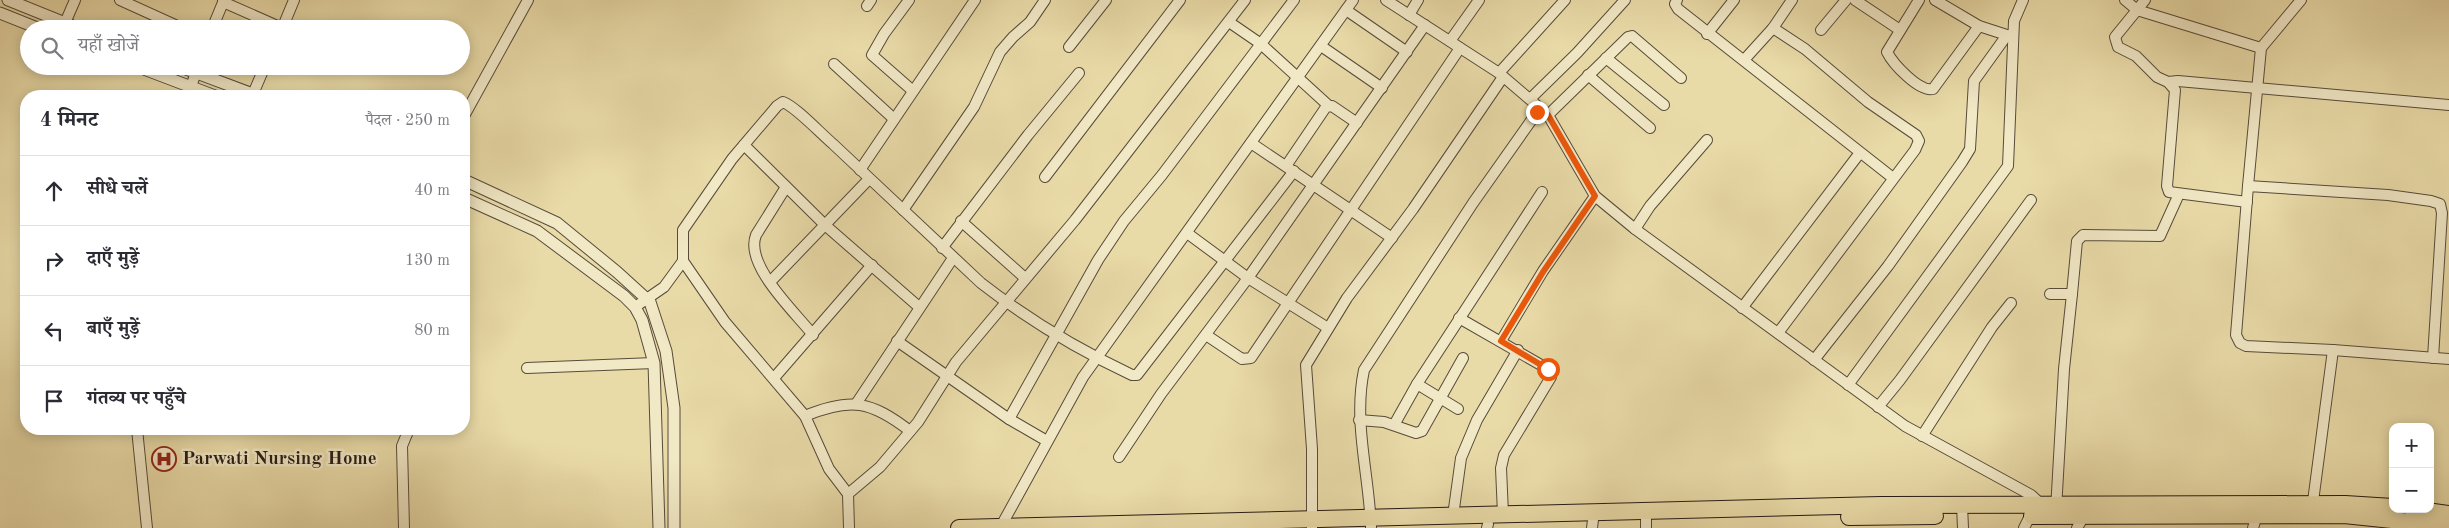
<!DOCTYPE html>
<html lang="hi">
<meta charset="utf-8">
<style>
body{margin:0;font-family:"Old Standard TT","Noto Serif Devanagari",serif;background:#f2f2f3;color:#2b2b33}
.controls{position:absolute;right:15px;bottom:15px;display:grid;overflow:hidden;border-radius:10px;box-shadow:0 2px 12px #0003}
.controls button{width:45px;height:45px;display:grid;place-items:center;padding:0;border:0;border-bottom:1px solid #e1e1e2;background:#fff;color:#2b2b33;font:25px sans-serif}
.stop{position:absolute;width:15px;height:15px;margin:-11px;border:4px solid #ea580c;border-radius:50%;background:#fff}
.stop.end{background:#ea580c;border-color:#fff;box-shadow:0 1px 5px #0008}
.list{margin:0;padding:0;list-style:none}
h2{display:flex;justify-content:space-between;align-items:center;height:65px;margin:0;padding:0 20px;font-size:21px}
h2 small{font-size:16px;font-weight:400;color:#7c7c81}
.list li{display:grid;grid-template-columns:32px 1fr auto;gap:15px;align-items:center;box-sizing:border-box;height:70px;padding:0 20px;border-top:1px solid #e1e1e2}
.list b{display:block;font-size:19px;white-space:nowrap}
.list em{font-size:16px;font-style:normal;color:#7c7c81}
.icon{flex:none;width:28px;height:28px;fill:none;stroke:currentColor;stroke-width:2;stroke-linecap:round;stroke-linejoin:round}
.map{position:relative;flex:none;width:2449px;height:528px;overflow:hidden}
.search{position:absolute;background:#fff;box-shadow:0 2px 12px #0003;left:20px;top:20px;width:450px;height:55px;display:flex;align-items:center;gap:12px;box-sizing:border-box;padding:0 18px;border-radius:28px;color:#7c7c81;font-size:19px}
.panel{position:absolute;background:#fff;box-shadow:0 2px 12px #0003;left:20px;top:90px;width:450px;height:345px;border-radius:20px}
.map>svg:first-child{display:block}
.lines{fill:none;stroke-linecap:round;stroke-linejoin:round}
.minor-casing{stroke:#574b3a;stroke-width:12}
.tertiary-casing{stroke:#574b3a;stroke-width:13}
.trunk-casing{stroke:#261b16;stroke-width:18}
.minor{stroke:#f1e8c6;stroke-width:10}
.tertiary{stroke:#f1e8c6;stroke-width:11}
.trunk{stroke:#e9dba8;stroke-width:16}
.route{stroke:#ea580c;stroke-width:6}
.labels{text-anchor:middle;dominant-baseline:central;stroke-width:5;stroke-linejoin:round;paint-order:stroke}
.poi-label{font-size:19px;font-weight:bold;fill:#261b16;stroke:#f1e8c6;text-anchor:start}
</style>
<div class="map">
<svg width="2449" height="528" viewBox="0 0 2449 528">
<rect width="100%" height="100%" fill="#e9dba8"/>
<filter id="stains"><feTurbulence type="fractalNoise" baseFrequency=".004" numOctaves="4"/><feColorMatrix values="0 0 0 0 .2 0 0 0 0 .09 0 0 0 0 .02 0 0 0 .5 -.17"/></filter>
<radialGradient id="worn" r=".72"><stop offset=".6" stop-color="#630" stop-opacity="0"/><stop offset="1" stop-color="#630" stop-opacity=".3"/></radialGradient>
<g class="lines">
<defs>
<g id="minor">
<path d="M120,0L184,29"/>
<path d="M909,0L884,34L872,55L913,91"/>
<path d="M1386,0L1499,73L1548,115L1595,196L1635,229L1905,426L2031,495L2042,505"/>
<path d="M1677,0L1675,4L1678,9L1893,178"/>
<path d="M1855,0L1900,30"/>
<path d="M1919,0L1887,52C1893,64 1919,92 1933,89L1979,26"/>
<path d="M1935,0L1979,26L2013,37"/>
<path d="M2125,0L2137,10L2145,0"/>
<path d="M223,2L282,28"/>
<path d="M867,6L871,0"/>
<path d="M1346,10L1407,52"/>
<path d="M1409,15L1418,0"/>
<path d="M1229,22L1261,44L1329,106"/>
<path d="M65,23L75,0"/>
<path d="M1773,28L1805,49L1868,102L1916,135L1919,141L1915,150L1778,333"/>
<path d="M212,29L224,0"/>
<path d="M282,29L294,0"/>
<path d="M1821,30L1846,0"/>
<path d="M1707,34L1734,0"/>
<path d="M1450,41L1479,0"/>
<path d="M1321,46L1382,88"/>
<path d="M1069,47L1106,0"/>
<path d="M1606,58L1664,105"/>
<path d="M1744,60L1773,28L1792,0"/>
<path d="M834,64L894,119"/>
<path d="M1499,73L1565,0"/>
<path d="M1588,75L1650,128"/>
<path d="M2168,82L2178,81L2449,105"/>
<path d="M253,94L265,66"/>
<path d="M188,96L198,66"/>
<path d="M1530,99L1577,53L1625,0"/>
<path d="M1548,115L1628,37L1632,36L1681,78"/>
<path d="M464,116L528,0"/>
<path d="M1251,143L1392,238"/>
<path d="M744,145L825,225L919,307"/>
<path d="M1286,166L1326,107L1332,106L1357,123"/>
<path d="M860,170L975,0"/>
<path d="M1045,177L1180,0"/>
<path d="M2248,186L2261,48L2301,0"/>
<path d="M786,187L756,235C744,265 795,312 813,335"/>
<path d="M2247,202L2169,192L2167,186L2175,90L2168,82L2157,77L2136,56L2118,47L2115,37L2137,10L2261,48"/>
<path d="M903,210L974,107L1000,52L1013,37L1030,22L1045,0"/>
<path d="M961,221L1025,278"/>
<path d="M1635,229L1650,206L1707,140"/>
<path d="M1187,233L1248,278L1328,328"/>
<path d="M942,248L1028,135L1079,73"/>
<path d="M683,261V230L732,159L777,106L783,102C796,107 820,133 833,144L981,283C1026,318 1081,351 1132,375H1137L1294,171"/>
<path d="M770,282L869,179"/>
<path d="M2050,294H2072L2077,241L2083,235L2160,236L2179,194"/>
<path d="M635,307L664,287L683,261L725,322L805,416"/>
<path d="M1742,308L1859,154"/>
<path d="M1459,318L1548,369L1551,377L1504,455L1501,468L1503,514"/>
<path d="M1206,335L1242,359L1251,358L1460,48"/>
<path d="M897,341L1009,419L1047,441"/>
<path d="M1501,341L1543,271L1595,196"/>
<path d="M2333,350L2449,359"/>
<path d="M1814,360L1888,266L1962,162L1970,149L1974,81L2007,35"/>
<path d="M527,368L654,363"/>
<path d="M774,378L872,265"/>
<path d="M1417,384L1542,192"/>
<path d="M1848,385L2008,166L2014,21L2023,0"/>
<path d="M856,404L953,258"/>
<path d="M1878,407L1900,380L2031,200"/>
<path d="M1009,419L1098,260L1124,221L1162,175L1294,0"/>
<path d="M1359,420L1384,422L1416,433L1422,431L1463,358"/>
<path d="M1394,425L1417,384L1458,409"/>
<path d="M137,429L147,528"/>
<path d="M1922,436L1992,327L2011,303"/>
<path d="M1119,457L1161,394L1248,278L1425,25"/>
<path d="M848,494L829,469L805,416C851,397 871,401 910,431"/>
<path d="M1962,505L1963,528"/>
<path d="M2312,509L2333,350L2246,346L2240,343L2236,335L2248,186L2388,195L2431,201L2440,204L2442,213L2433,358"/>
<path d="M2056,510L2064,369L2072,294"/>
<path d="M1453,516L1461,458L1477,420L1518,350"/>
<path d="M1646,519V528"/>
<path d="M1371,527C1369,474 1353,422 1364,370L1473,203L1540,108"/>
<path d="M404,528L402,446L409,429"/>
<path d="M849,528L848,494L880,467L918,422L956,362L1075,220L1245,0"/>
<path d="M1000,528L1083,377L1353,0"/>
<path d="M1312,528V449L1306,365L1347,298L1413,209L1503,77"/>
<path d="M1487,528L1488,524"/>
<path d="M1592,528L1593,520"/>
<path d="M2024,528L2030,516"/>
<path d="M2077,528L2084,516"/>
<path d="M2253,528L2257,515"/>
</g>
<g id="tertiary">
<path d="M8,0L80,29"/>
<path d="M0,13L40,29"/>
<path d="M136,66L215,96"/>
<path d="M178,66L258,96"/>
<path d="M464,180L557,223L617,272L650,302L666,351L674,408V528"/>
<path d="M464,198L537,231L624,296L635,307L642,320L654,363L659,528"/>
</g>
<g id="trunk">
<path d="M2412,509L2449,514"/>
<path d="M2032,516L2344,515L2449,526"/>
<path d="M1849,517L1935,516"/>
<path d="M959,528L1881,505L2345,504L2393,507"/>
</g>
</defs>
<use href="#minor" class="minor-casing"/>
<use href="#tertiary" class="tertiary-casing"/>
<use href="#trunk" class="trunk-casing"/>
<use href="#minor" class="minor"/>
<use href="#tertiary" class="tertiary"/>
<use href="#trunk" class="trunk"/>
</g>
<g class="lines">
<path class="route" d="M1537,112L1540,108L1548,115L1595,196L1543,272L1501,341L1548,369"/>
</g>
<defs>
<symbol id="hospital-ring" viewBox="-11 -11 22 22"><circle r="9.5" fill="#f1e8c6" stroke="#8f2418" stroke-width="1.5"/><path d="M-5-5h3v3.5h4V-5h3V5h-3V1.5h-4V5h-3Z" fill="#8f2418"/></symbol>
</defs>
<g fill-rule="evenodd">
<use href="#hospital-ring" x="150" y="445" width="28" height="28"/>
</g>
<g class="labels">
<g class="poi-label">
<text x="182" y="459">Parwati Nursing Home</text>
</g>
</g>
<rect width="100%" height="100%" filter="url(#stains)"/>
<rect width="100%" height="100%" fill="url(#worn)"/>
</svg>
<div class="controls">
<button>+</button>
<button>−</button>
</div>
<div class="stop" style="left:1548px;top:369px"></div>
<div class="stop end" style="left:1537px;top:112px"></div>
<div class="search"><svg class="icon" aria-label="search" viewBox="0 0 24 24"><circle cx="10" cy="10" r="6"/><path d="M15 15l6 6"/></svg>यहाँ खोजें</div>
<section class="panel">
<h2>4 मिनट<small>पैदल · 250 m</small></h2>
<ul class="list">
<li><svg class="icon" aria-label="ahead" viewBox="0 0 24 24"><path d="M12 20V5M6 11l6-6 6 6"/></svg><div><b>सीधे चलें</b></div><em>40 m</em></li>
<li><svg class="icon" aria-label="right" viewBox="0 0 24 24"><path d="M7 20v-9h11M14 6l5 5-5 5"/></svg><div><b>दाएँ मुड़ें</b></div><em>130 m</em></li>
<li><svg class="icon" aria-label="left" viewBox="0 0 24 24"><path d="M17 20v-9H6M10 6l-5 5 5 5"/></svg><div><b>बाएँ मुड़ें</b></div><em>80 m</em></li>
<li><svg class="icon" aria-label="arrive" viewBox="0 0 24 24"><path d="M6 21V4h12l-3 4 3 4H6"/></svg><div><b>गंतव्य पर पहुँचे</b></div></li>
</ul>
</section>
</div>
